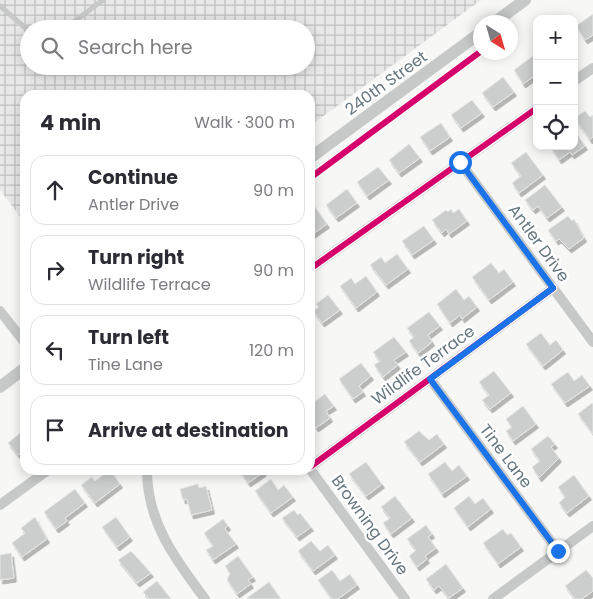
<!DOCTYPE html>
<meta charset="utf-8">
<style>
body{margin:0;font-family:Poppins,sans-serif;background:#f2f2f3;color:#2b2b33}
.controls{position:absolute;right:15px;top:15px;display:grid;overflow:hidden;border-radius:10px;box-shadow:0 2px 12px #0003}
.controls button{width:45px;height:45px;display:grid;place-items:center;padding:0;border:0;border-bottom:1px solid #e1e1e2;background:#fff;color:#2b2b33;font:25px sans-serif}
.compass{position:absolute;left:473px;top:15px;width:45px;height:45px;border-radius:50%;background:#fff;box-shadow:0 2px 12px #0003;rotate:143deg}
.stop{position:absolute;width:15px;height:15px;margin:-11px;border:4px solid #1a73e8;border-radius:50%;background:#fff}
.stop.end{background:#1a73e8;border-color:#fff;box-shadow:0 1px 5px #0008}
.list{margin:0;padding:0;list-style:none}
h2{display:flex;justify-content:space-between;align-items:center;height:65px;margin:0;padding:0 20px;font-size:21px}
h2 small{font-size:16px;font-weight:400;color:#7c7c81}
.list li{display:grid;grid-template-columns:32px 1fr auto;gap:15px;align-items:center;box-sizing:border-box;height:70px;margin:0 10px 10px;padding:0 10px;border:1px solid #e1e1e2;border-radius:15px}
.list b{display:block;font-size:19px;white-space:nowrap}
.list p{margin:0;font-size:16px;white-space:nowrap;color:#7c7c81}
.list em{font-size:16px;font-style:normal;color:#7c7c81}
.icon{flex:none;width:28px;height:28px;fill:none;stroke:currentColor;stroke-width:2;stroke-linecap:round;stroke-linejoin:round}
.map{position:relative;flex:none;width:593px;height:599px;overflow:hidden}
.search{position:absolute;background:#fff;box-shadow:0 2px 12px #0003;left:20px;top:20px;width:295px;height:55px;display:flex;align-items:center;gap:12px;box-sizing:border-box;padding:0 18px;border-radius:28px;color:#7c7c81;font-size:19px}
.panel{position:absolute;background:#fff;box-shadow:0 2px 12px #0003;left:20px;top:90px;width:295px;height:385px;border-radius:15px}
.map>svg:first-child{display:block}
.industrial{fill:url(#industrial-grid);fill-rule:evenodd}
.building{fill:#cccece;stroke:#e6e6e6;filter:url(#shadow)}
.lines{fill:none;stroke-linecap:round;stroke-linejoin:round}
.service{stroke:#c7c9c9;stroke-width:5}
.minor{stroke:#c7c9c9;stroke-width:10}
.tertiary{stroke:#c7c9c9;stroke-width:12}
.cycleway-casing{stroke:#fff;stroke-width:9}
.cycleway{stroke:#d6006c;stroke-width:6}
.route{stroke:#1a73e8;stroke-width:6}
.labels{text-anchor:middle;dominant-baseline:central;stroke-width:5;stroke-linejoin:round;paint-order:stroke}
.street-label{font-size:16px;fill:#65767e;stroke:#fff}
</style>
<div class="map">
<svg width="593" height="599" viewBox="0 0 593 599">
<defs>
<pattern id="industrial-grid" width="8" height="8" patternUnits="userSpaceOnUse" patternTransform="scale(1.25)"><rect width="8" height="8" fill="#e7e8e7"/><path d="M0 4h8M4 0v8" fill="none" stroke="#bfc1c0"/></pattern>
<filter id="shadow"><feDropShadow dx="2.5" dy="4" stdDeviation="0" flood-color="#0004"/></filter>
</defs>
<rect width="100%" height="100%" fill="#f7f7f6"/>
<path class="industrial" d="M0,0H481L310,126V95H25V223L0,190ZM29,29H306V66H29Z"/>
<g class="building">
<path d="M593,14V35L585,40L576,26Z"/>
<path d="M534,55L537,59V74L523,84L514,70Z"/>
<path d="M503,77L514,92L493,107L482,93Z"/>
<path d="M472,100L482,113L461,128L451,115Z"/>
<path d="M585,111L590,117L593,115V137L590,140L574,118Z"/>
<path d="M441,123L450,137L430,151L420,137Z"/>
<path d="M574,130L585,146L572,155L570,152L559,160L551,148L574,146Z"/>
<path d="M409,144L420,158L399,173L389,160Z"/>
<path d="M526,152L543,175L519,193L512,183L521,176L511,163Z"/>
<path d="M378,167L389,180L367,196L357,182Z"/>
<path d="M545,185L562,207L547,218L538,206L533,210L525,200Z"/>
<path d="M347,189L357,203L336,218L326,205Z"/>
<path d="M310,200L327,224L310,236Z"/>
<path d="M451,209L453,213L459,209L467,221L449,234L446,229L442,233L432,220L446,210L448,212Z"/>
<path d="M568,216L572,221L574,219L584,238L569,249L559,239L556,241L548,230Z"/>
<path d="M424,226L434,240L412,255L402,241Z"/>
<path d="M397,254L408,269L386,285L370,265L381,257L385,263Z"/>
<path d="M491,263L499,273L504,269L513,282L489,300L472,277Z"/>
<path d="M366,276L377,292L356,308L340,286L351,278L355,284Z"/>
<path d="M456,289L464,300L469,296L477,307L462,319L460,315L450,323L437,304Z"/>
<path d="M328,295L340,310L322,323L313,311L319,307L316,304Z"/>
<path d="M429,312L440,326L428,335L432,342L418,353L409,341L414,337L407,328Z"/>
<path d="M541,333L550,345L556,340L563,350L543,366L526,344Z"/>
<path d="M394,337L406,352L394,360L398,365L383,377L374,365L380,361L373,352Z"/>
<path d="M361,363L371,376L359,386L363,392L353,399L339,379Z"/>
<path d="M494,371L511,393L490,409L482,400L489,395L479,382Z"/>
<path d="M568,372L574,381L582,375L590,386L565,403L551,384Z"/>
<path d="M325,394L334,406L326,411L330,418L316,428L310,420V405Z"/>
<path d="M592,403L593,404V434L578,414Z"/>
<path d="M523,406L536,424L513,441L506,431L512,427L506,419Z"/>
<path d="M25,429V450L18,455L8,443Z"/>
<path d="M419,431L429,440L437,434L444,444L420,462L404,442Z"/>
<path d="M548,436L555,444L551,447L559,458L539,478L532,467L540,461L531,449Z"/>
<path d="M366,462L382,484L366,496L349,474Z"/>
<path d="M445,462L452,471L459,465L467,476L442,494L428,474Z"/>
<path d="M110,470L120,484L95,503L81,485L92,477L95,481Z"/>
<path d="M239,470H262L264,472L248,483Z"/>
<path d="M574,475L589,496L567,513L559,503L565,497L558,487Z"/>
<path d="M271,479L278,490L284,485L293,497L271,513L255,491Z"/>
<path d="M198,484L199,488L206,486L212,510L191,515L187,499L183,500L180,489Z"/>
<path d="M75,489L85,503L65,518L67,521L56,529L44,512Z"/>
<path d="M395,496L412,518L391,534L383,523L390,518L381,507Z"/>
<path d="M469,496L475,504L483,498L491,509L468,527L454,508Z"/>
<path d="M294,510L298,515L300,513L311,527L297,537L282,518Z"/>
<path d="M35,517L47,539L22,557L12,543L25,533L21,528Z"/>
<path d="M116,517L130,537L117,547L102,527Z"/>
<path d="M223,519L228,526L225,529L236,544L213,560L206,550L213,546L204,533Z"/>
<path d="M426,525L432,534L428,537L436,548L425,556L427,559L417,567L409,556L416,550L407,539Z"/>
<path d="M503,529L507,535L511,533L521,547L498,564L483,543Z"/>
<path d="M311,541L320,551L328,545L335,555L313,571L298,551Z"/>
<path d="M131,551L151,573L137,583L118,560Z"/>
<path d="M11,553L14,578L0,580V555Z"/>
<path d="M238,556L253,577L248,580L251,584L237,594L227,580L230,573L225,566Z"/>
<path d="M446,564L463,588L449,598L439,586L434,590L426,579Z"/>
<path d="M332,570L340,581L350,574L357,585L338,599H332L318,580Z"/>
<path d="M586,570L593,578V591L582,599H575L565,586Z"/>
<path d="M157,581L171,599H149L143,592Z"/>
<path d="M269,582L281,599H247V598Z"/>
</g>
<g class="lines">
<g class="service">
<path d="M0,6L29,31"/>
<path d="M64,29L103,0"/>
</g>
<g class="minor">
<path d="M574,81L593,68"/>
<path d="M460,162L593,342"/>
<path d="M310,269L537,108"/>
<path d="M0,311L25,343"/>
<path d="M430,379L558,551"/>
<path d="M310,467L553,288"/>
<path d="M310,469L405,599"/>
<path d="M147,470C147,522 175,559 205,599"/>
<path d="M0,505L48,470"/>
<path d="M493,599L593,526"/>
</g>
<g class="tertiary">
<path d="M495,22L525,0"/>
<path d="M310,158L480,33"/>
<path d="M0,387L25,368"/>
</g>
<defs>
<g id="cycleway">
<path d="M310,178L480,52"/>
<path d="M310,269L537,108"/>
<path d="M310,467L553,288"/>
</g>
</defs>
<use href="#cycleway" class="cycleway-casing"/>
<use href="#cycleway" class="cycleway"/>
</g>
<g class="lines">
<path class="route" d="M460,162L553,288L430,379L558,551"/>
</g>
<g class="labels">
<g class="street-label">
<text transform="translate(386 83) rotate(-36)">240th Street</text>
<text transform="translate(539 243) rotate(54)">Antler Drive</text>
<text transform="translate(423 365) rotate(-36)">Wildlife Terrace</text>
<text transform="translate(506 456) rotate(53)">Tine Lane</text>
<text transform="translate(370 525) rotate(54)">Browning Drive</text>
</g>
</g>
</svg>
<div class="controls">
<button>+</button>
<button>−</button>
<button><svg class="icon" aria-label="locate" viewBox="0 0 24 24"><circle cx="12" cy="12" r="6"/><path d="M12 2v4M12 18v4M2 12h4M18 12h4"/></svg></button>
</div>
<svg class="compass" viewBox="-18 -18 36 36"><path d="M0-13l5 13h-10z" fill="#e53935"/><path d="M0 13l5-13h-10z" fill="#7c7c81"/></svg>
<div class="stop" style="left:460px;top:162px"></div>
<div class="stop end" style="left:558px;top:551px"></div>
<div class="search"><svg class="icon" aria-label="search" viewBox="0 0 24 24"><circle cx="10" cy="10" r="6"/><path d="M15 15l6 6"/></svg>Search here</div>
<section class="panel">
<h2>4 min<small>Walk · 300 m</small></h2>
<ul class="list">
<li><svg class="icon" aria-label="ahead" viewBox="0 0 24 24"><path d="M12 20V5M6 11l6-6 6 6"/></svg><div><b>Continue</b><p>Antler Drive</p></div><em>90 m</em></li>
<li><svg class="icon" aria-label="right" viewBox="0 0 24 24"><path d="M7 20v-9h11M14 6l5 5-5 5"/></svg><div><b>Turn right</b><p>Wildlife Terrace</p></div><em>90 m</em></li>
<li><svg class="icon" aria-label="left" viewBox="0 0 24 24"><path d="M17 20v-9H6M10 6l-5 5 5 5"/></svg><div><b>Turn left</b><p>Tine Lane</p></div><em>120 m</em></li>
<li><svg class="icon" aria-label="arrive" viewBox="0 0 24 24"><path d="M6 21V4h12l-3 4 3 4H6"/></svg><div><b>Arrive at destination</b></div></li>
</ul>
</section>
</div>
